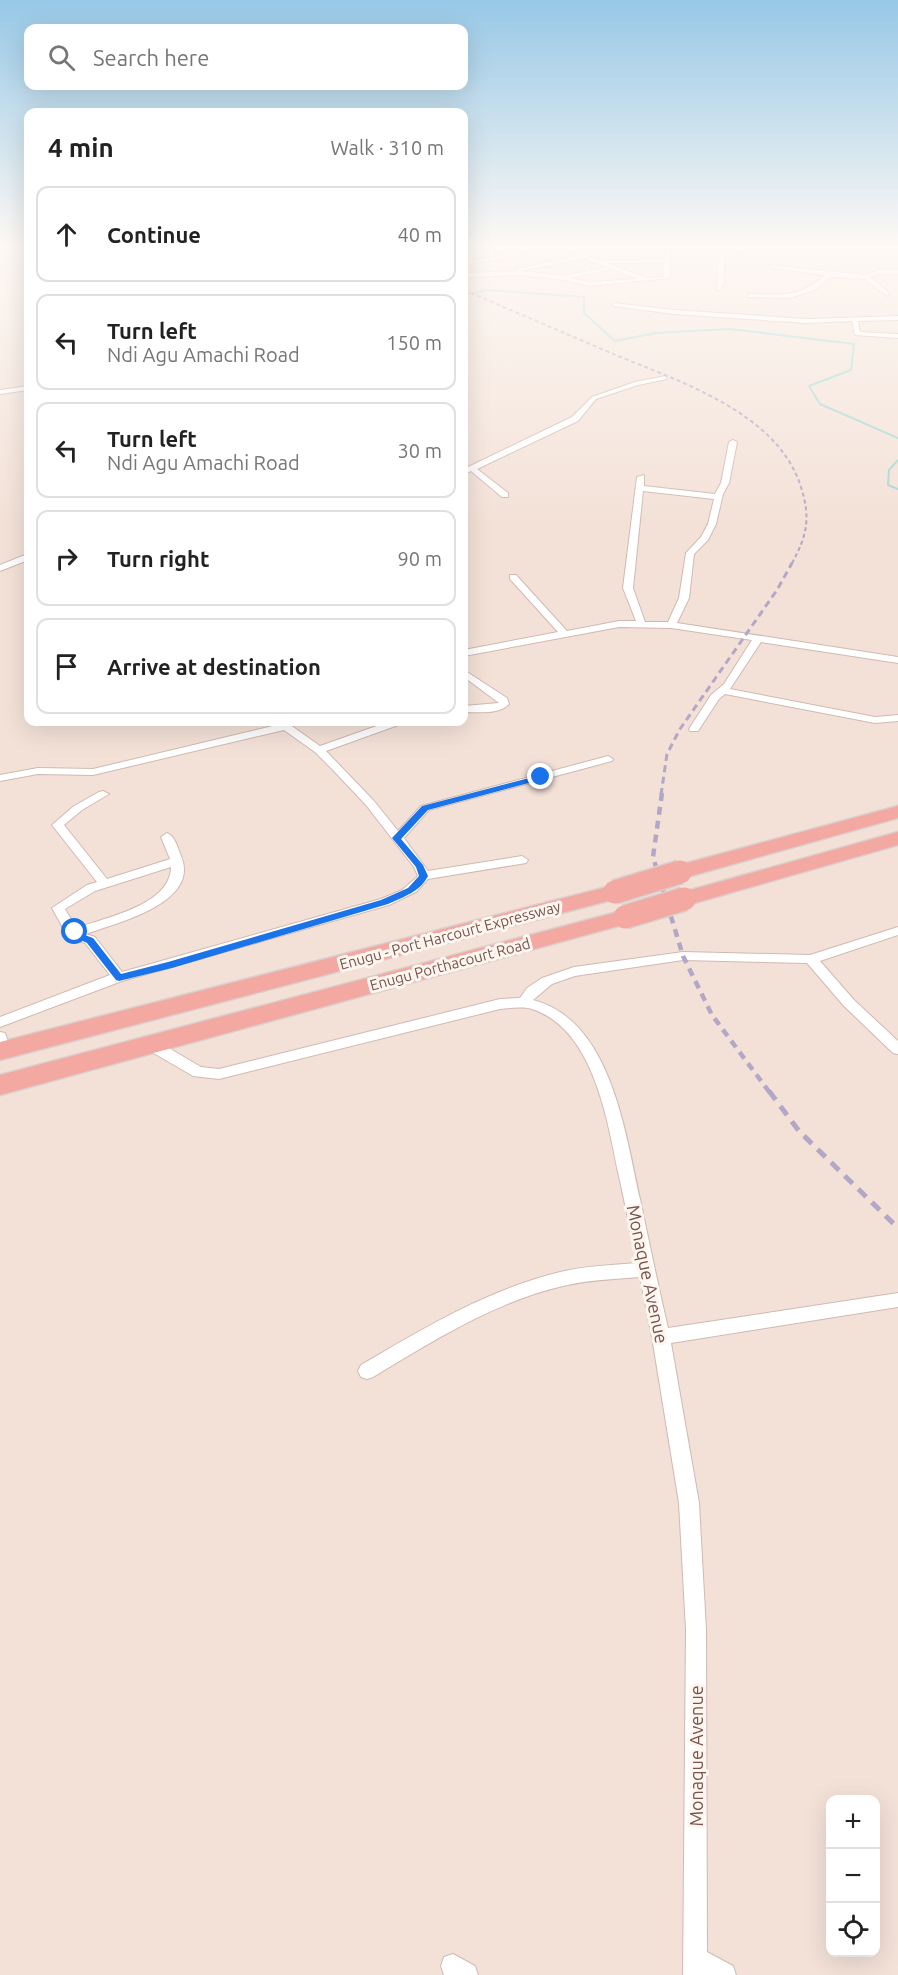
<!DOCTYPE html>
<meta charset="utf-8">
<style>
body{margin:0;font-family:Ubuntu,sans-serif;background:#f2f2f2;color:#222}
.controls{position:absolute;right:18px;bottom:18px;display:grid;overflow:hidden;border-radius:12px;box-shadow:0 6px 24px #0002}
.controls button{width:54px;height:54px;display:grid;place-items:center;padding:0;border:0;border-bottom:2px solid #e0e0e0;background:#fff;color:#222;font:30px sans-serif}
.stop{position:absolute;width:18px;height:18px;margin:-14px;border:4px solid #1a73e8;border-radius:50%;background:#fff}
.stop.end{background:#1a73e8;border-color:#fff;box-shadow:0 2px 6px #0008}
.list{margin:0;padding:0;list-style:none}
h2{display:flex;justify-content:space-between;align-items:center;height:78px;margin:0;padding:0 24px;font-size:26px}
h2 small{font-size:20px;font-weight:400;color:#767676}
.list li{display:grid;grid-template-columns:39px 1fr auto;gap:18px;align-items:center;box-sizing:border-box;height:96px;margin:0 12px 12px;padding:0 12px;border:2px solid #e0e0e0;border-radius:12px}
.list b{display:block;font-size:22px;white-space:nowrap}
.list p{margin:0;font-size:20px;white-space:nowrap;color:#767676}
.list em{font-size:20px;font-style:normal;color:#767676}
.icon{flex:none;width:33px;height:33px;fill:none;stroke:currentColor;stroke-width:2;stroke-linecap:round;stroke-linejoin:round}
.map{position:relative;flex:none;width:898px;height:1975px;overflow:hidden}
.search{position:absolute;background:#fff;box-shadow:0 6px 24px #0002;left:24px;top:24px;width:444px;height:66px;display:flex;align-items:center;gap:15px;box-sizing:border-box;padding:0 21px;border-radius:12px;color:#767676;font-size:22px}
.panel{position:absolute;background:#fff;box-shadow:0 6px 24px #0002;left:24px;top:108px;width:444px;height:618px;border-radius:12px}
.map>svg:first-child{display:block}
.residential{fill:#f3e1d7;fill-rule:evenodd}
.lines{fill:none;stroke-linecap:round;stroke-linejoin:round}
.stream{stroke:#a4d7d5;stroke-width:2}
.street-casing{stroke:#d0b9b1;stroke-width:2}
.highway-casing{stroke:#d9cfcd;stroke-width:3}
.street{fill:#fff;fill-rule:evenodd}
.highway{fill:#f3a8a2;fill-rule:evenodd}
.rail-far3{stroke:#b2a7c6;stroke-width:2;stroke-dasharray:4 3;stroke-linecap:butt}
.rail-far2{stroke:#b2a7c6;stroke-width:3;stroke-dasharray:7 4.5;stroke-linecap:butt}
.rail-far1{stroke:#b2a7c6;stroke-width:4.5;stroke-dasharray:8 6;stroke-linecap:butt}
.rail{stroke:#b2a7c6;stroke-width:5;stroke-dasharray:11 8;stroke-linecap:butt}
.highway-bridge-casing{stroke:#d9cfcd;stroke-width:26;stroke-linecap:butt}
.highway-bridge{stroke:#f3a8a2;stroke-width:23}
.route{fill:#1a73e8}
.labels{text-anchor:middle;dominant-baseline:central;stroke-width:6;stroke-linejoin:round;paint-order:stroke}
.street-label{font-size:15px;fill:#76544d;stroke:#fef6ef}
.near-street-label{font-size:18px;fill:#76544d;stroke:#fef6ef}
</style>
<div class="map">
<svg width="898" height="1975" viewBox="0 0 898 1975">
<rect width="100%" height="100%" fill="#fcf1e9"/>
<path class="residential" d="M0,249H28V722H464V249H898V1975H0ZM830,1800H876V1952H830Z"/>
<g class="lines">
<g class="stream">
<path d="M464,295L488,290L584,297V313L615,341L656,333L730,329L854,344L851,370L809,386L820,404L898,438"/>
<path d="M898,460L889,470L888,485L898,489"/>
</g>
<defs>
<g id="street">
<path d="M0,249H4L0,251Z"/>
<path d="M464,249H473L464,252Z"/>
<path d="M540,249H551L464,265V262Z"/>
<path d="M564,249H571L602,261L664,259L667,249H673L669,261L670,278L589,286L564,280L520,275L464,277V273L518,271L517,269L579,256ZM584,258L607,267L565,276L520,271ZM607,263H663L664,277L647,278ZM612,269L638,279L589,282L570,278Z"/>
<path d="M746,249H755L724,257V281L721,290H717L719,255Z"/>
<path d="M769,265L865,275L878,270H898V274H879L870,277L889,293L887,296L865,279L835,277H830L815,290L790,298L747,297L749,294C783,294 798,299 825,275L771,268Z"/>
<path d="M614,303L674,310L807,319L898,316V320L858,321L860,332L898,334V338L855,335L852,321L807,323L674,314L612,306Z"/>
<path d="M665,376L667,379L638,385L596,399L578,421L477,469L508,493V497H502L471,471L464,474V469L572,417L592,397L635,382Z"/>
<path d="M28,386V390L0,394V390Z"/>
<path d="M733,440L737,442L729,483L723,494L716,524L708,540L694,554L689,598L677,623L898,657V663L761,642L730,689L875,717L898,715V721L875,723L725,694L719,699L698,731H690L689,729L711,695L724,684L752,640L671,628L619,627L464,656V650L558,632L510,579V575H516L567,631L619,621H636L623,588L637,477L644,475V486L715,494L721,483L729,442ZM643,491L714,499L708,524L701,537L686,553L679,598L668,622H645L633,588Z"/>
<path d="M25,555H28V560L0,571V565Z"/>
<path d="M464,670L507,698L509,704C499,715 478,712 464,712V706L499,703L464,677Z"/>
<path d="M275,722H286L320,746L388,722H402L401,724L326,751L374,801L398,831L421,806L608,756L613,759L612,761L429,810L404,838L428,871L522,856L528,860L526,863L428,879L416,892L389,905L122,981L0,1027V1017L110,975L85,943L68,937L52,908L87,885L97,882L52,825L74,806L99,792L103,791L109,794L82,810L64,825L107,879L170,859L161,837L167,833C175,836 178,848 181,856C201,903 116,923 86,934L95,937L122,972L381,899L402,890L416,878L418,876L414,867L366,805L331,768L315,752L284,730L93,775L38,774L0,781V775L38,768L93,769L277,725ZM171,867C171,905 105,918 76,928L65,909L95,891Z"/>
<path d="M898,927V935L820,961L854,1000L898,1041V1054L893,1053L844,1006L807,963L683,960L575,976L552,984L533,1000C611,1020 625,1132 640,1199C649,1242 658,1285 668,1328L898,1293V1307L671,1343L699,1503L706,1630L707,1952L733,1966L736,1975H683L686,1630L679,1503L652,1337L640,1277C614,1279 588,1280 563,1286C494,1302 433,1341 373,1377L367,1379L361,1377L358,1371L361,1365C424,1328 487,1290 560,1272C585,1266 611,1265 637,1263C631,1233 625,1203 618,1172C607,1118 593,1029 532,1009C522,1006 511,1008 500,1009L219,1079L193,1076L145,1048L143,1044L145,1040H155L201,1067L219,1069L500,999L520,998L527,988L542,978L574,967L683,952L810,955Z"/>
<path d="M0,1032L5,1033C8,1039 8,1048 5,1054L0,1055Z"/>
<path d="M453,1954L475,1966L478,1975H444L441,1966L444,1957Z"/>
</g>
<g id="highway">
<path d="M898,806V818L680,879L672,877L669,872L672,867Z"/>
<path d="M898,832V845L684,906L676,904L673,899L676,894Z"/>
<path d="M615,885L623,887L626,892L623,897L0,1060V1042Z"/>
<path d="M625,910L633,912L636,917L633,922L0,1095V1075Z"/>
</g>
</defs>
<use href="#street" class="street-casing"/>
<use href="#highway" class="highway-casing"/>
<use href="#street" class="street"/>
<use href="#highway" class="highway"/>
<path class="rail-far3" d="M464,290C513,311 562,332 611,353C677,381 777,411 801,487C811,519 807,536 791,565"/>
<path class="rail-far2" d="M661,795L667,754L680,729L777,590L792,563"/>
<path class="rail-far1" d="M662,793L653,857L683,956L712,1015L770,1093"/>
<path class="rail" d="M769,1091L799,1131L898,1228"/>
<defs>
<g id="highway-bridge">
<path d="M615,892L680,872"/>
<path d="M625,917L684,899"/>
</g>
</defs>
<use href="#highway-bridge" class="highway-bridge-casing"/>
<use href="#highway-bridge" class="highway-bridge"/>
</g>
<linearGradient id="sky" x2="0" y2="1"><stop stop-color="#97c8e6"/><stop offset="0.47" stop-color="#fef9f5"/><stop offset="1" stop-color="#fef9f5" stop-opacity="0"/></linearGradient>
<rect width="898" height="525" fill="url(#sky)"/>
<path class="route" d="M541,775H544V779L428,810L401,839L423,865L428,876C420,892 403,897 388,904L172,968L119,981L116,980L87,943L68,934L75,929H79V933L93,938L121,974L168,962L381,900L408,888L419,876L416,867L392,838L422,806Z"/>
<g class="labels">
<g class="street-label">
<text transform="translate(450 935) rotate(-15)">Enugu - Port Harcourt Expressway</text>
<text transform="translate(450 964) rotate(-15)">Enugu Porthacourt Road</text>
</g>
<g class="near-street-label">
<text transform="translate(648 1274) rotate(78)">Monaque Avenue</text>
<text transform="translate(696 1756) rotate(-90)">Monaque Avenue</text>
</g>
</g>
</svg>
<div class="controls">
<button>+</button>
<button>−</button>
<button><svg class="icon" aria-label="locate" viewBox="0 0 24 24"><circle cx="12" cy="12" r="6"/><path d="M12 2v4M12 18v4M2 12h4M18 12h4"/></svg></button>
</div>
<div class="stop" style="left:75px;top:932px"></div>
<div class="stop end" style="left:541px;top:777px"></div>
<div class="search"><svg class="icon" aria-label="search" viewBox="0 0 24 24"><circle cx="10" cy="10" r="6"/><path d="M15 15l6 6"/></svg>Search here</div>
<section class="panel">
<h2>4 min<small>Walk · 310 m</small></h2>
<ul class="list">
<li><svg class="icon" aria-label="ahead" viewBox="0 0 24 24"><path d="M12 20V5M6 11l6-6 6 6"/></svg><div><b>Continue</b></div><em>40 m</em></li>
<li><svg class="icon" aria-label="left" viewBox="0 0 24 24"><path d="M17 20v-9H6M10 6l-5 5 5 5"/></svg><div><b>Turn left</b><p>Ndi Agu Amachi Road</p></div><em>150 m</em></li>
<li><svg class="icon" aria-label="left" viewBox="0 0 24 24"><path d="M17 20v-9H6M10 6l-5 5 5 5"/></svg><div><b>Turn left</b><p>Ndi Agu Amachi Road</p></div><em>30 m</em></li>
<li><svg class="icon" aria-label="right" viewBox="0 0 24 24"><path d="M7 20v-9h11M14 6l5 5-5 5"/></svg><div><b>Turn right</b></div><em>90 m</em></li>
<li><svg class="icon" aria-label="arrive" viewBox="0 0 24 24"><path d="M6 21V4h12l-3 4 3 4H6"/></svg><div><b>Arrive at destination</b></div></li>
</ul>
</section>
</div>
